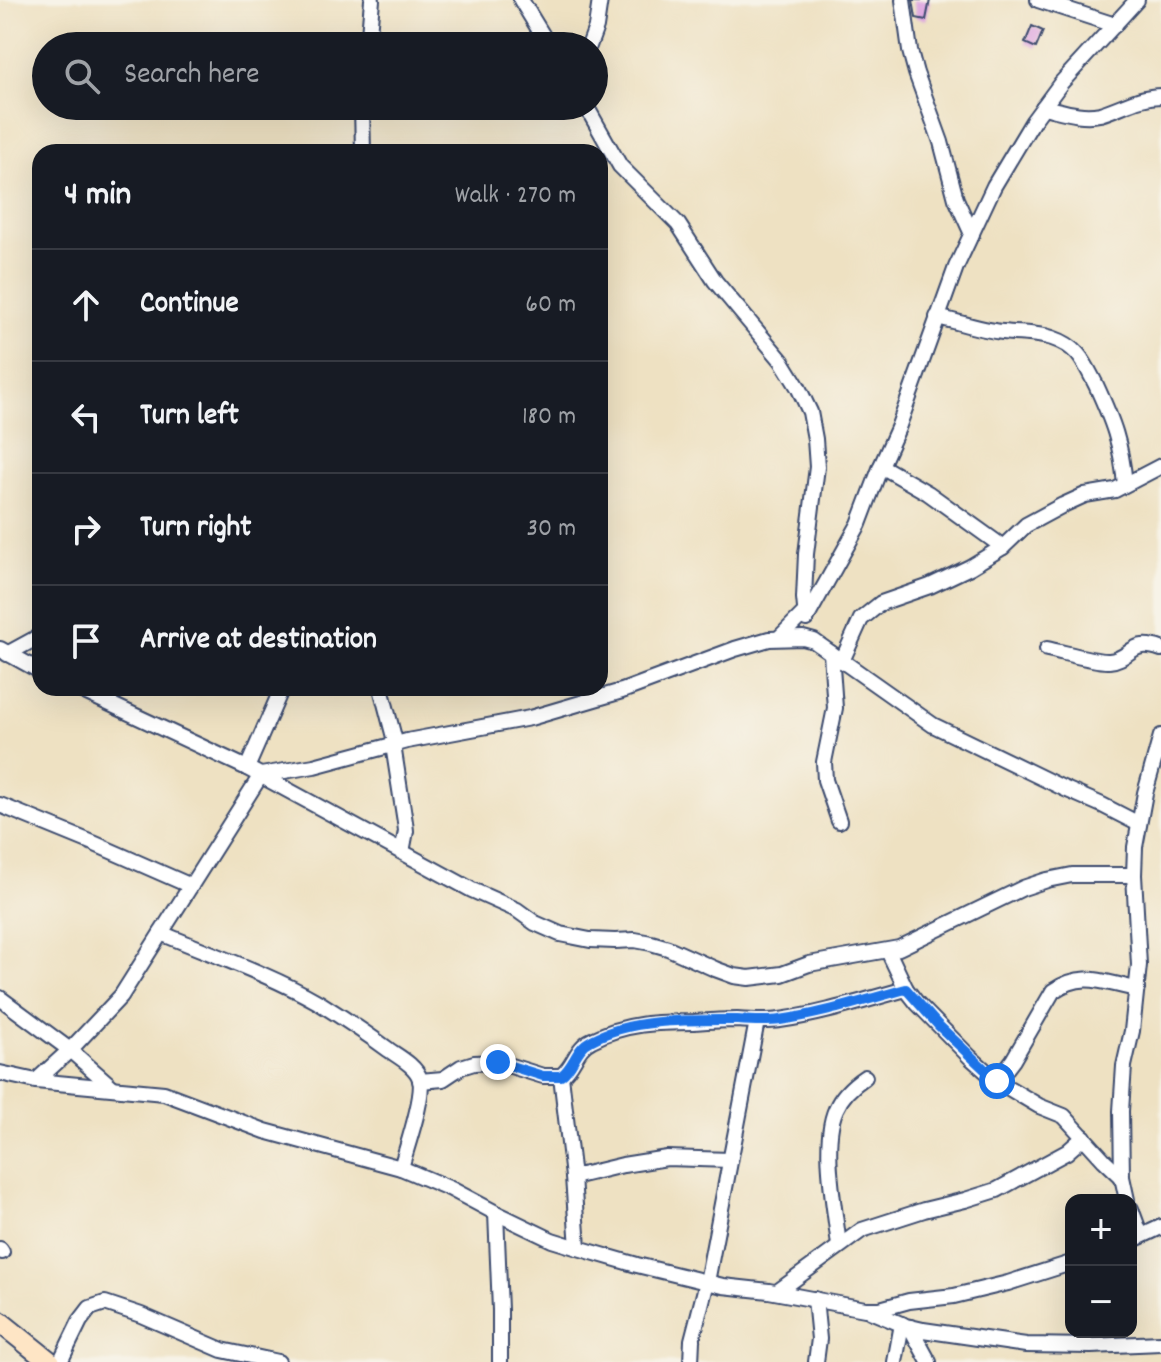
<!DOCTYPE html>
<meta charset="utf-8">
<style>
body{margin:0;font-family:Dekko,sans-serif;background:#20242c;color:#f1f3f6}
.controls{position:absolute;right:24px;bottom:24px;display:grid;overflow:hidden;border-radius:16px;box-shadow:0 8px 32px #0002}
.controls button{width:72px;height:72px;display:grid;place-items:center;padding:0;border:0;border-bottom:2px solid #363941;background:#171b24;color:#f1f3f6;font:40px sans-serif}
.stop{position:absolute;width:24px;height:24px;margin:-18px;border:6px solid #1a73e8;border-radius:50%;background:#fff}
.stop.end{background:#1a73e8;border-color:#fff;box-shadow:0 2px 8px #0008}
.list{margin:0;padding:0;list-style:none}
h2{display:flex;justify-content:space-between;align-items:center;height:104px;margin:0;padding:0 32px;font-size:34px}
h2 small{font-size:26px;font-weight:400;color:#9ea1a6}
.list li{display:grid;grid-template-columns:52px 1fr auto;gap:24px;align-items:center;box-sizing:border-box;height:112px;padding:0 32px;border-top:2px solid #363941}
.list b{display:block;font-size:30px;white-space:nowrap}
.list em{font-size:26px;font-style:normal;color:#9ea1a6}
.icon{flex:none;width:44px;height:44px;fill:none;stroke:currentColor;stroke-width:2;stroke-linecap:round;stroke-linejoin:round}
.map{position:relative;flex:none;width:1161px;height:1362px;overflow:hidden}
.search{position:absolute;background:#171b24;box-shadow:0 8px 32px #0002;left:32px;top:32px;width:576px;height:88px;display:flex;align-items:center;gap:20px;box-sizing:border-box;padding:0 28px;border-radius:44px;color:#9ea1a6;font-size:30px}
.panel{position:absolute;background:#171b24;box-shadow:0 8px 32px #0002;left:32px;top:144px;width:576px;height:552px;border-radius:24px}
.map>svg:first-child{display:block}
.building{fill:#db9fdf}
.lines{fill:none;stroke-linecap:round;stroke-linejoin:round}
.street-casing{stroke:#3b4a6d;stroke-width:18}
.secondary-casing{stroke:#3b4a6d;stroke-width:24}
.street{stroke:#fff;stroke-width:14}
.secondary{stroke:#fee5c5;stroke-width:20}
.route{stroke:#1a73e8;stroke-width:10}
</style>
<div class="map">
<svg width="1161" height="1362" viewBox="0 0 1161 1362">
<rect width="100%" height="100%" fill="#f7f3e8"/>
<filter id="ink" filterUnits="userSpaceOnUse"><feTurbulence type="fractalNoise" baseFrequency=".0125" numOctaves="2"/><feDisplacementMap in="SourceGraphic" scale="16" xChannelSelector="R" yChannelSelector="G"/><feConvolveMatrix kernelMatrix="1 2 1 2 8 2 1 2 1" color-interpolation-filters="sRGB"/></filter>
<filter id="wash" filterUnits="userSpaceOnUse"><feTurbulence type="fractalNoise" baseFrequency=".006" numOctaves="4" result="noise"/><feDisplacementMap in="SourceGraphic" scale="32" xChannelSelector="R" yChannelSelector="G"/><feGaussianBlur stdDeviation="1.8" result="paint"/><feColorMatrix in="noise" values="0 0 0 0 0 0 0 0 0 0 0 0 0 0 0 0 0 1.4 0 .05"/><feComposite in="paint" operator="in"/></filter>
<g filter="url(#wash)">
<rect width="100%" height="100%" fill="#eee1c2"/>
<g id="blocks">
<g class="building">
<path d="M913,0H930L926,20L916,18Z"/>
<path d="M1032,26L1043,31L1036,48L1025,43Z"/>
</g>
</g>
</g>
<g filter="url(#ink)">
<use href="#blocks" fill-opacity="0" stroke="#3b4a6d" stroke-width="2"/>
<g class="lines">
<defs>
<g id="street">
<path d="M521,0L549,46"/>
<path d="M903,0L910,51L916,73L941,142L956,199L972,234"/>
<path d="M1038,0L1115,25"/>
<path d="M368,46L372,0"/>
<path d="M589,46L596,27L600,0"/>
<path d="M362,106L363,152"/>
<path d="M586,106L620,166L678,224L715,281L782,361L798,387L810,412L815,439L817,467L806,554L804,598L806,618"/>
<path d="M1043,107C1062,111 1081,118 1100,114C1121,108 1139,96 1161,96"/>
<path d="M937,317C959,322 981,330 1003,332C1019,334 1036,333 1052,338C1079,347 1084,362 1096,385C1113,422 1121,443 1125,484"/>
<path d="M881,466L928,493L1003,547"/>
<path d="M806,619L859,524L881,466L898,428L956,267L994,186L1033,121L1061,83L1137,0"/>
<path d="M779,638L806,611"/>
<path d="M0,649L40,671"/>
<path d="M1047,649C1062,652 1096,662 1109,661C1132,659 1130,638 1161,649"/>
<path d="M831,653L835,708L824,762L825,780L839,821"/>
<path d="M7,654L40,636"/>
<path d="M842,661L861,619L881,603L930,586L970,567L1003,547L1026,525L1063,505L1085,495L1115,490L1161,466"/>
<path d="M76,688L247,768L472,890L517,910L535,923L560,934L590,940L615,941L635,940L651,943L668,948L715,969L734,976L749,978L782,974L809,964L899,948L1023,888L1047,880L1072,875H1134"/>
<path d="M381,688L396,745"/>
<path d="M393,745L405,822L406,831L402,852"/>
<path d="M247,768L282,688"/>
<path d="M0,805L93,843L191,886"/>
<path d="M161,933C213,955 269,974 318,1002C342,1017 366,1033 389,1050C399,1057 416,1066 420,1079C425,1096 406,1149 401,1168"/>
<path d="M888,951L906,989L917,1003L970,1057L997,1081L1039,1106L1064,1116L1104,1160L1122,1177"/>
<path d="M0,998L70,1050L112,1087"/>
<path d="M0,1073L36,1081L164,1093L265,1131L401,1168L451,1189L496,1213L552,1240L578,1248L637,1265L723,1286L769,1291L865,1309H880L909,1301L954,1296L1008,1283L1071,1263"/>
<path d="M561,1076L573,1177L578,1248"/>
<path d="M36,1081L70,1050L121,996L261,775L314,766L407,741L530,718L622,691L735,649L769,639L803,638L814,641L933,725L1063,788L1102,805L1139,824"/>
<path d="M420,1081L443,1079L461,1067L474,1063L498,1062L543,1076H561C575,1066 575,1048 592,1040C625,1023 658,1022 694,1022C708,1021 723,1020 737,1020C751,1021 766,1022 780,1020C823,1014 865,1000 906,989"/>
<path d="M997,1081L1013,1060L1053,991C1084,970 1104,983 1137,989"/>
<path d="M573,1177L623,1165L667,1158L730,1160"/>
<path d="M1127,1200L1122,1177L1121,1111L1124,1066L1132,1031L1139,965L1134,875L1135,847L1145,793L1161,736"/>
<path d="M1131,1209L1141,1236"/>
<path d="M496,1213L500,1310V1362"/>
<path d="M1131,1241L1161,1227"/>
<path d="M839,1246C835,1209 821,1142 836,1109C842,1095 853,1085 865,1077"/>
<path d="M0,1249L2,1252"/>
<path d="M777,1292L862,1230L924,1210L965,1200L997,1190L1067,1152L1084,1137"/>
<path d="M815,1299L819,1339L816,1362"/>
<path d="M870,1311L906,1326L923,1330L1026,1345L1091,1346L1161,1343"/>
<path d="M910,1327L929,1362"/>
<path d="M60,1362L80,1321L90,1308L105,1303L141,1315L222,1350L278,1362"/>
<path d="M691,1362L692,1340L707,1282L757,1021"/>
<path d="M895,1362L902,1324"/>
</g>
<path id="secondary" d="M0,1322L50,1362"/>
</defs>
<use href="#street" class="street-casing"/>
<use href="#secondary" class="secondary-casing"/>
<use href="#street" class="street"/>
<use href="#secondary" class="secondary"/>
</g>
</g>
<g class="lines" filter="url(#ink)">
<path class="route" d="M498,1062L543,1076H561C575,1066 575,1048 592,1040C633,1018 691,1020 737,1020C751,1021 766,1022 780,1020C823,1014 865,1000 906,989L938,1025L997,1081"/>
</g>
</svg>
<div class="controls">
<button>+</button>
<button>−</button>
</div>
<div class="stop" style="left:997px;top:1081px"></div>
<div class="stop end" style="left:498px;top:1062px"></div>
<div class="search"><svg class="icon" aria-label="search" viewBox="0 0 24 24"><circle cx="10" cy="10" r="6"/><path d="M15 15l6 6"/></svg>Search here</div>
<section class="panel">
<h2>4 min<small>Walk · 270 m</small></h2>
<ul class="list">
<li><svg class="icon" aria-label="ahead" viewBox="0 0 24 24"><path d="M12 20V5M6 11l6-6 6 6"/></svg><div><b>Continue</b></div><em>60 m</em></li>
<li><svg class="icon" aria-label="left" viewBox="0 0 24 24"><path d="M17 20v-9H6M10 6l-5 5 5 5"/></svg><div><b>Turn left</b></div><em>180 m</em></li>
<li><svg class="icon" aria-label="right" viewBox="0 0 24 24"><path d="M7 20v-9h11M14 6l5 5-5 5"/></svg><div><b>Turn right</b></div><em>30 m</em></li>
<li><svg class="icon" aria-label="arrive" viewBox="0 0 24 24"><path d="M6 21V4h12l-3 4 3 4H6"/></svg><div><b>Arrive at destination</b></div></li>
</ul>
</section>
</div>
